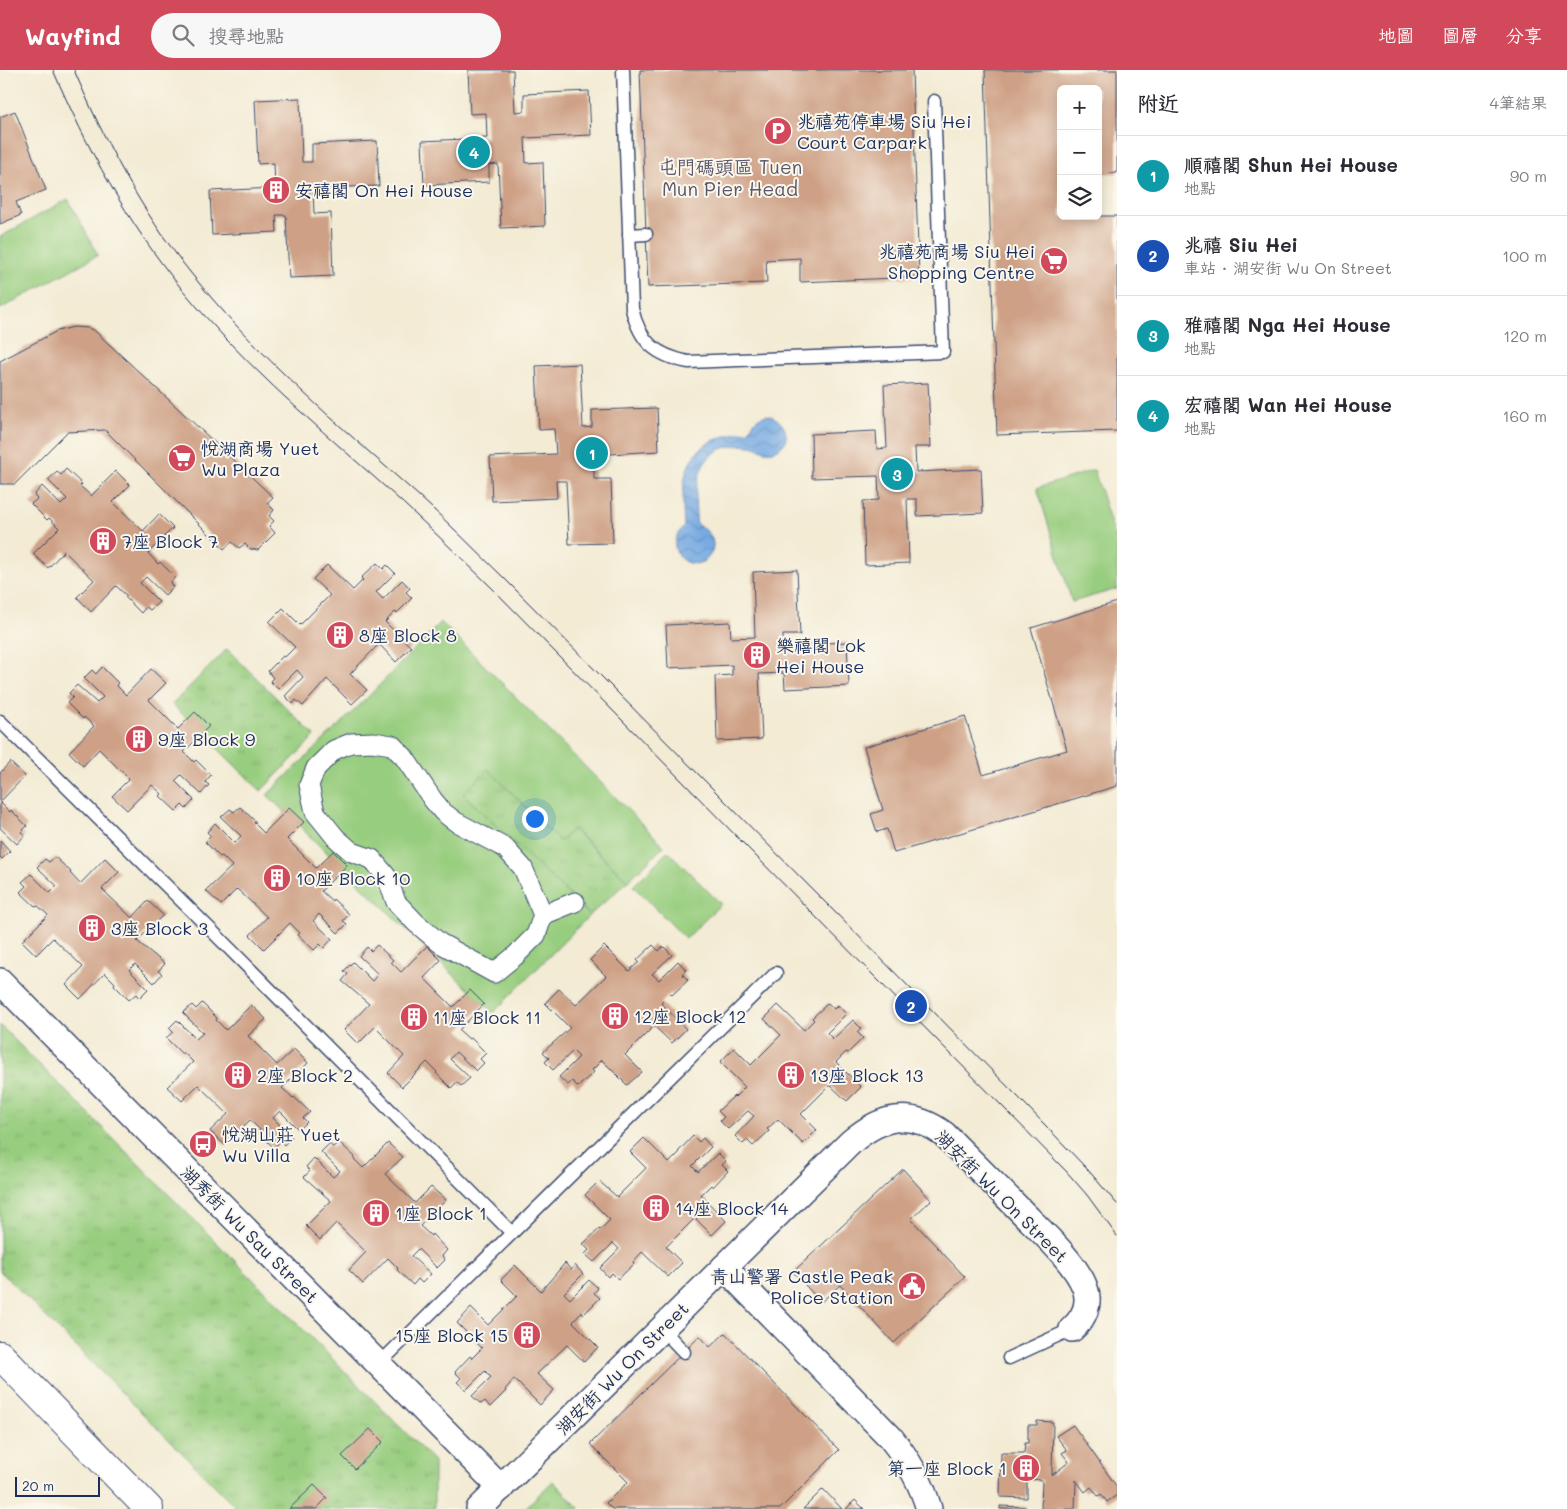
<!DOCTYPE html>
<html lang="zh-TW">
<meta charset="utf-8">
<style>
body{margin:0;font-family:Mali,"LXGW WenKai TC",sans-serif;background:#f7f7f7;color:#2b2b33}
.controls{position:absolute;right:15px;top:15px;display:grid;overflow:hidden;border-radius:8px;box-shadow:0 2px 12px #0003}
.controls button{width:45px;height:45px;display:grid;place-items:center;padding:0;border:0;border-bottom:1px solid #e1e1e2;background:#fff;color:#2b2b33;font:25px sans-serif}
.scale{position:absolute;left:15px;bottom:12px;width:85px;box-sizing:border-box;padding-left:5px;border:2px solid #1b2f5e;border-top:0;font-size:14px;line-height:18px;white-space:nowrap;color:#1b2f5e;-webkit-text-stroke:4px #fbf7ec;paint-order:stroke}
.you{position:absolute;left:534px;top:748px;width:18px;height:18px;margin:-12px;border:4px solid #fff;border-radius:50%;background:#1a73e8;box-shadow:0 0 0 8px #1a73e833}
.badge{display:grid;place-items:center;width:32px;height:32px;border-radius:50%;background:#d1495b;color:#fff;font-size:16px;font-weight:700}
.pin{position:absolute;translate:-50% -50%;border:2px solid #fff;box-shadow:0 1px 5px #0006}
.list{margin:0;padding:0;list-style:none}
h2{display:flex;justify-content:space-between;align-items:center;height:65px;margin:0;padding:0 20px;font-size:21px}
h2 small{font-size:16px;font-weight:400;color:#7c7c81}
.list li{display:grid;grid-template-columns:32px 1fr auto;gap:15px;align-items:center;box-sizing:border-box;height:80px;padding:0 20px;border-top:1px solid #e1e1e2}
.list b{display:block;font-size:19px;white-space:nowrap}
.list p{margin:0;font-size:16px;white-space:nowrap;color:#7c7c81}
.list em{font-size:16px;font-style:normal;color:#7c7c81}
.icon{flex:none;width:28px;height:28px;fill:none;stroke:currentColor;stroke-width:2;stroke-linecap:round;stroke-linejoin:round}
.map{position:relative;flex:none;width:1117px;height:1439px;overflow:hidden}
header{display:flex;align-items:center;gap:30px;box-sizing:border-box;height:70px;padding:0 25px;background:#d1495b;color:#fff}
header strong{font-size:24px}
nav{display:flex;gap:28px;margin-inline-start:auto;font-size:18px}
.search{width:350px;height:45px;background:#f7f7f7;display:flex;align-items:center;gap:12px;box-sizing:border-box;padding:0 18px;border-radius:28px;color:#7c7c81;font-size:19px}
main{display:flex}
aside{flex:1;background:#fff}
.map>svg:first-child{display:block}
.grass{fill:#97cd7e;stroke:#597e6e}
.park{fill:url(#park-tufts);stroke:#597e6e}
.water{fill:url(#water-waves);stroke:#486ca0}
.building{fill:#cea085}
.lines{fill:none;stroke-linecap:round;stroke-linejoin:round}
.service-casing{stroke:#3b4b70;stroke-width:15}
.pedestrian-casing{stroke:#3b4b70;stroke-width:21}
.minor-casing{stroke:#3b4b70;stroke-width:28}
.tertiary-casing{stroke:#3b4b70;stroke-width:30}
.service{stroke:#fff;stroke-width:12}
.pedestrian{stroke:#fff;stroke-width:19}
.minor{stroke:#fff;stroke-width:25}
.tertiary{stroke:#fff;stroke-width:28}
.tram{stroke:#1b2f5e;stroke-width:1}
.labels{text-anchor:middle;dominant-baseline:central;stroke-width:4;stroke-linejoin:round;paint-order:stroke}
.poi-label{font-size:18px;fill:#1b2f5e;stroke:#fbf7ec;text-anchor:start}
.street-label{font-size:18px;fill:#1b2f5e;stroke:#fbf7ec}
.neighbourhood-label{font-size:19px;fill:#5a576c;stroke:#fbf7ec}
</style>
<header>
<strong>Wayfind</strong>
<div class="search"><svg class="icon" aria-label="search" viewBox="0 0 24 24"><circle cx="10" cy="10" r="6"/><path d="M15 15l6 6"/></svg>搜尋地點</div>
<nav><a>地圖</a><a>圖層</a><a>分享</a></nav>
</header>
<main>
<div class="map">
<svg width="1117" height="1439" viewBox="0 0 1117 1439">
<defs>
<pattern id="park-tufts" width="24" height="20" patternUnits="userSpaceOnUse" patternTransform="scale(1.25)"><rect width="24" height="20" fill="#97cd7e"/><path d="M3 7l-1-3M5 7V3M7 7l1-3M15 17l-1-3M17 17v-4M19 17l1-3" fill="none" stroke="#82b06f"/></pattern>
<pattern id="water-waves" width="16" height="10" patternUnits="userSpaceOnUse" patternTransform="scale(1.25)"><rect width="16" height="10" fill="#76aae3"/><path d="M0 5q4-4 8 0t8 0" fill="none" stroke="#608bbb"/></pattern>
</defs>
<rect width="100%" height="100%" fill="#fbf7ec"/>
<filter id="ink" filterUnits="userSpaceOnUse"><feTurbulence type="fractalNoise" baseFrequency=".02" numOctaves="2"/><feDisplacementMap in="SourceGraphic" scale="10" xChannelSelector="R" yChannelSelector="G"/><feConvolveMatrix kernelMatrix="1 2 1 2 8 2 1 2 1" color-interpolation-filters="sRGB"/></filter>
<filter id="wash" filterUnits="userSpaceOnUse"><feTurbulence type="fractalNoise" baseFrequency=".0096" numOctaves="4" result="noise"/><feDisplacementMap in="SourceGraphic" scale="20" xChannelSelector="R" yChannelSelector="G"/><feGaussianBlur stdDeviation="1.12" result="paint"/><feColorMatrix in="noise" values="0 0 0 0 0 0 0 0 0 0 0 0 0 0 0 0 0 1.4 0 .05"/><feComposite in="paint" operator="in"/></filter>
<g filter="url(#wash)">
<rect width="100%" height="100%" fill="#f3ebd4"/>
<g class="grass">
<path d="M68,129L98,185L0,239V167Z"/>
<path d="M1094,400L1117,473V519L1072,532L1037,418Z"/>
<path d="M441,552L664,776L628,811L574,759L560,771L488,699L575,832L590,845L493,943L267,725L367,628Z"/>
<path d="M668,781L721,834L686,869L633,816Z"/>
</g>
<g class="park">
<path d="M227,579L315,666L261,721L172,634Z"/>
<path d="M488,699L560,771L573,759L628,811L590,845L463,724Z"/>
<path d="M0,955L434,1391V1439H238L0,1201Z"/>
<path d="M553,1411L580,1439H524Z"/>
</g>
<path class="water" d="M767,345C785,348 795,372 776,380C765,385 760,377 750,376C698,370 692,415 697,455C727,467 710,502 686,492C680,489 676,484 675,477C674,469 678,462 684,457C680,399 685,370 749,361C753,352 757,347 767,345Z"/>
<g id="blocks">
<g class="building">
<path d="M468,0H513L515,42L524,41V24L589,21L591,65L525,68L526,93L543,92L545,156L501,158L498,94L489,95V112L424,115L422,71L487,68L486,43L470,44Z"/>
<path d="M640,0H912L919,207L800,212V188L766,190L767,213L648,217Z"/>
<path d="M985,0H1117V103L1098,104V19H1061V146H1117V361L997,365Z"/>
<path d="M300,28L302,92H312V74L377,71L379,116L313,118L314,144L331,143L333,206L289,208L286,145H276L277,162L212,165L210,121L275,118L274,93L258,94L255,30Z"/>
<path d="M15,41L46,120L16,132L21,145L0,154V47Z"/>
<path d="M74,257L88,258L95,261L273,427L267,433L274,440L269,446L274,451L269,456L275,463L258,480L250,479L245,474L239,478L232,472L224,479L105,360L67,362L15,414H0V291L57,261Z"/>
<path d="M580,294L583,358L592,357V340L657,338L659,381L594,385V409H611L613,473L569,474L566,411H556L557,428L492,431L490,387L556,384L554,359L539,360L536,296Z"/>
<path d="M928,313L931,377H915L916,402L981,399L983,443L917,446V429H907L909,493L865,495L863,431L879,430L878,406L812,408L811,364L876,361L877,379L887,378L884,315Z"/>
<path d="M66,399L82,414L80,416L91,426L116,401L130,415L113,432L143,461L159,444L173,458L148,483L158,494L160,492L175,507L170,513L173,517L165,525L146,507L140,513L159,532L150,540L146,537L141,543L125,527L127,526L116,516L91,542L77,527L94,510L64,481L48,498L33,484L59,458L49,448L47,450L31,434L37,429L34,425L42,416L61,435L67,429L48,410L57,402L61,405Z"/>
<path d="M377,493L383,499L387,495L395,503L376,522L383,529L402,510L410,518L406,522L412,528L397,543L395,542L385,552L411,577L396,592L379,574L350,604L367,620L352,634L327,609L303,636L296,630L293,634L285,626L303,607L297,600L278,619L270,611L273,608L268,601L283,586L285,587L295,577L269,552L283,538L300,555L330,525L313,509L327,495L353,520L363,510L361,508Z"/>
<path d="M797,500L800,565H783V575L847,572L849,616L785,619L784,603L759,604L762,669L717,671L715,606L732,605V595L668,598L666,555L730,552L731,568L755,567L753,502Z"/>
<path d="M1117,532V716L894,783L887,759L877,762L871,744L883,740L864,677L965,646L983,705L1067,680L1031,558Z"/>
<path d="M102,597L118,613L116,615L126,625L151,599L166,613L149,630L178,659L195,642L209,656L184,682L194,692L196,690L211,705L205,712L209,715L201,724L181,705L175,711L194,730L186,739L182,735L176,741L160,726L162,724L152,715L127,740L112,726L129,709L99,679L83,696L69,682L94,656L84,647L83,649L67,633L73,627L69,623L77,615L97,633L103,627L84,608L92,600L96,604Z"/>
<path d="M10,692L25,706L0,732V703Z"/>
<path d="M0,732L10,742L11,740L27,756L21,762L25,765L17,774L0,758Z"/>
<path d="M240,737L256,752L254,753L264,763L289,738L304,752L287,769L316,798L333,781L347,795L321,821L332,831L333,829L349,844L343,851L347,854L338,863L319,844L313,851L332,869L324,878L320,874L314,880L298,865L300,863L290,853L264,879L250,865L267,847L237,819L221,835L206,821L232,796L222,786L220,787L205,772L211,766L207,762L215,753L235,773L241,766L221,747L230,739L234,742Z"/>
<path d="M0,770L10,781L2,789L0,787Z"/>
<path d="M55,787L71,802L70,803L80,814L105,788L119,802L102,819L132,848L148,831L163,845L137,871L165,894L158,901L162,904L154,913L135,894L129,900L148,919L139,928L136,924L129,930L114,915L115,913L105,903L80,929L66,915L83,897L53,868L36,885L22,871L48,845L38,836L36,837L20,822L26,816L22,812L31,804L50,823L57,816L37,797L45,789L49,792Z"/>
<path d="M377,875L393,890L391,892L401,902L427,876L441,890L424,908L453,937L470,920L484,934L459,960L469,969L471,968L486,983L480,989L484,993L476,1001L456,982L450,989L470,1008L461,1016L457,1012L451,1018L436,1003L437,1002L427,992L402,1017L388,1003L404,986L375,957L358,974L344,960L369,934L342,911L348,904L344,901L353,892L372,911L378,904L359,886L367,877L371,881Z"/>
<path d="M653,875L659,881L663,876L672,885L652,904L659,910L678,891L686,900L682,904L688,910L672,925L671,923L661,933L686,959L672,973L654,956L625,985L642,1002L627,1015L602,990L592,1000L594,1002L578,1017L572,1011L568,1015L559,1007L579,987L573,981L553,1000L545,992L549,988L543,982L570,958L545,933L559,919L576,935L606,906L590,890L604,876L629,901L639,892L637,890Z"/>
<path d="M202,933L217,948L216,950L226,960L251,935L266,949L248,966L277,995L294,979L308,993L282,1018L293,1028L294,1027L310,1042L303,1048L307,1052L299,1060L280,1041L273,1048L292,1067L284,1075L280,1071L274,1078L258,1062L260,1060L250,1050L225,1075L210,1061L228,1044L198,1015L182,1031L167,1017L193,992L183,982L182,984L166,968L173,962L169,958L177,950L196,969L203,963L183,943L192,935L196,939Z"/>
<path d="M828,933L834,939L838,935L846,944L827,963L833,969L853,950L861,958L857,962L863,968L848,983L846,982L836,992L861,1017L847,1031L830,1015L801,1044L817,1060L803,1074L778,1049L767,1059L769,1061L753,1076L747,1070L743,1074L735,1066L754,1046L748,1041L728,1059L720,1051L724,1047L718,1041L734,1026L735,1027L745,1017L720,992L734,978L751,995L781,965L764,949L778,935L804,960L814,950L812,948Z"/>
<path d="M693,1066L699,1072L703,1068L711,1077L692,1096L698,1102L718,1083L726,1091L722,1095L728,1101L713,1117L711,1115L701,1125L726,1151L712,1165L695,1148L666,1177L682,1193L668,1207L642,1182L633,1192L634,1194L618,1209L612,1203L608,1207L600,1198L619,1179L613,1173L594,1192L585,1184L589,1180L583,1174L599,1159L600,1160L610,1150L585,1125L599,1111L617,1127L646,1098L630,1082L644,1068L669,1093L679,1083L678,1082Z"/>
<path d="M339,1072L355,1087L353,1088L363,1098L388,1073L403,1087L385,1104L415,1133L431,1117L446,1130L420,1156L431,1166L432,1164L447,1180L442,1186L445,1190L437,1198L418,1179L411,1186L431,1204L422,1213L418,1209L413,1215L397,1200L398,1198L388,1188L363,1214L349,1200L366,1182L336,1153L320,1170L306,1156L331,1131L304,1107L310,1101L306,1097L314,1088L333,1107L340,1101L321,1082L329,1074L333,1077Z"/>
<path d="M903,1099L931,1130L911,1149L965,1207L894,1273L840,1215L821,1232L793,1202Z"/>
<path d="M565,1193L571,1200L575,1195L583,1204L564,1223L570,1229L589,1210L598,1218L594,1223L600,1228L584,1244L582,1242L573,1252L598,1277L584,1292L567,1275L537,1304L554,1320L540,1335L514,1309L505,1320L506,1321L490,1337L485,1331L481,1334L472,1326L491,1307L485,1301L466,1320L457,1312L461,1308L455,1302L470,1286L472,1288L482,1278L457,1253L471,1238L488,1255L517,1226L501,1210L515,1195L541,1221Z"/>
<path d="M725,1263L839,1380L780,1439H612L606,1433L628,1412L590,1374L700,1266L710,1277Z"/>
<path d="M1037,1351L1053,1352L1052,1405L1069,1392L1062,1383L1067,1380L1056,1366L1073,1355L1117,1417V1425L1107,1432L1101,1424L1098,1426L1091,1417L1085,1422L1076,1410L1075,1439H1041L1042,1410L1027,1409V1428L1000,1427L1001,1383H1024L1025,1373H1028V1355H1037Z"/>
<path d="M370,1359L383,1372L355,1399L342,1386Z"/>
<path d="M314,1415L327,1428L316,1439H289Z"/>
<path d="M823,1419L842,1439H803Z"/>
<path d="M855,1430L864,1439H846Z"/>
<path d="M1000,1436L1026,1437V1439H1000Z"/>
</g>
</g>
</g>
<g filter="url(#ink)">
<use href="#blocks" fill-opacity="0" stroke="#3b4b70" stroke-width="1"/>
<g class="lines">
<defs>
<g id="service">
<path d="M623,0L632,239C640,272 655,285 688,292L943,282L934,31"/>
<path d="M629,165L646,164"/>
<path d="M0,651L213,862L512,1163"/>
<path d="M662,1259L684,1282"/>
<path d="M1009,1288L1072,1259"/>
<path d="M379,1294L776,903"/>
</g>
<g id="pedestrian">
<path d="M373,672L392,675L404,687L433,730L443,742L456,752L505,778L523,798L543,845L536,865L515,886L494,903L440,873L416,853L396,832L387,807L372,789L352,782L336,768L315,742L309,715L316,698L334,680L351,673Z"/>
<path d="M543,845L575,832"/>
</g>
<g id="minor">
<path d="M0,911L501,1418"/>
<path d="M724,1197L890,1367C908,1389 921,1411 929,1439"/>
<path d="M479,1439L851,1072C881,1046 910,1039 944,1064C970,1090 996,1116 1022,1142C1041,1161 1077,1194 1085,1218C1091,1234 1084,1248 1072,1259"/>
</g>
<path id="tertiary" d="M0,1285L149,1439"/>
</defs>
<use href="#service" class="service-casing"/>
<use href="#pedestrian" class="pedestrian-casing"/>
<use href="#minor" class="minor-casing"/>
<use href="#tertiary" class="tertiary-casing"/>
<use href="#service" class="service"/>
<use href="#pedestrian" class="pedestrian"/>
<use href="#minor" class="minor"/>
<use href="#tertiary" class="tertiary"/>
<g class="tram">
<path d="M53,0C87,78 127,152 181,218C238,288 306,347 373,406C414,442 453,480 492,518L1066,1101L1087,1125L1117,1166"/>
<path d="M74,0C105,72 141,141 190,202C257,286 339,355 419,426C449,453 477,482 506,510L1026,1035L1088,1100L1117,1134"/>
</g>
</g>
</g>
<defs>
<symbol id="parking-disc" viewBox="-11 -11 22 22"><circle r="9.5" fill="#d1495b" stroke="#fbf7ec"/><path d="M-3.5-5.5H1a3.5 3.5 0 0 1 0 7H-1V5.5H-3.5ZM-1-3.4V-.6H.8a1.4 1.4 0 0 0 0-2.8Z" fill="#fff"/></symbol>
<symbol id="building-disc" viewBox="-11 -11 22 22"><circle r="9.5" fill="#d1495b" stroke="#fbf7ec"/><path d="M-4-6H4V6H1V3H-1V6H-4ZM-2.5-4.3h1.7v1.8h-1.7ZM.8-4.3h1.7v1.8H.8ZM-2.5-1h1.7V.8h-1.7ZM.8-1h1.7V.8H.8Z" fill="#fff"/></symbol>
<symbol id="supermarket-disc" viewBox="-11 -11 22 22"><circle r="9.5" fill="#d1495b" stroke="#fbf7ec"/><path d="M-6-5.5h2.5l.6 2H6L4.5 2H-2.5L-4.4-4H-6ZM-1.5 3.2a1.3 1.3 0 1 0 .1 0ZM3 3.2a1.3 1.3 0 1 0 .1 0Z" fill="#fff"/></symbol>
<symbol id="bus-disc" viewBox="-11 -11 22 22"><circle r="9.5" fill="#d1495b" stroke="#fbf7ec"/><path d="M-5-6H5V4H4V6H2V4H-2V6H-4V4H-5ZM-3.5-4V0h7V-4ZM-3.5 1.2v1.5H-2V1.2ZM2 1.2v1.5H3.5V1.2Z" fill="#fff"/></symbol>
<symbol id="civic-disc" viewBox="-11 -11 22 22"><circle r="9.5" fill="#d1495b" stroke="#fbf7ec"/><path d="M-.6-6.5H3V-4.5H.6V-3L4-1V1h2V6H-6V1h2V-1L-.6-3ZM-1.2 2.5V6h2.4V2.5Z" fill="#fff"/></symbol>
</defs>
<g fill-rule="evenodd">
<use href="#parking-disc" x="762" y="45" width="32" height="32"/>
<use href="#building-disc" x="260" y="104" width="32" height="32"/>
<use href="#supermarket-disc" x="1038" y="175" width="32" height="32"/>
<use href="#supermarket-disc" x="166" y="372" width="32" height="32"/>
<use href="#building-disc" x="87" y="455" width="32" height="32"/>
<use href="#building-disc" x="324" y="549" width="32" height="32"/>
<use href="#building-disc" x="741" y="569" width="32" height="32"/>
<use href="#building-disc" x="123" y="653" width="32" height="32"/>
<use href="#building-disc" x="261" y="792" width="32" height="32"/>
<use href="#building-disc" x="76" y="842" width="32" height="32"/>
<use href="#building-disc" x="599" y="930" width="32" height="32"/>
<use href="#building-disc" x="398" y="931" width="32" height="32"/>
<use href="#building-disc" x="222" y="989" width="32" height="32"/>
<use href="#building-disc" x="775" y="989" width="32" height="32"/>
<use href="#bus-disc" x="187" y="1058" width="32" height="32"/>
<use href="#building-disc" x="640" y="1122" width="32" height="32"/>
<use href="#building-disc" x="360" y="1127" width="32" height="32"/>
<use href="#civic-disc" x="896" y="1200" width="32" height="32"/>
<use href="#building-disc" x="511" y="1249" width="32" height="32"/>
<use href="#building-disc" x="1010" y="1382" width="32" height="32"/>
</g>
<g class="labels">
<g class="poi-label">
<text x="797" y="51">兆禧苑停車場 Siu Hei<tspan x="797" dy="21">Court Carpark</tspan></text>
<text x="295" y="120">安禧閣 On Hei House</text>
<text x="1035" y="181" text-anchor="end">兆禧苑商場 Siu Hei<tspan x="1035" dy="21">Shopping Centre</tspan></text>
<text x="201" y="378">悅湖商場 Yuet<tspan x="201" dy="21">Wu Plaza</tspan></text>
<text x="122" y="471">7座 Block 7</text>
<text x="359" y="565">8座 Block 8</text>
<text x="776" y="575">樂禧閣 Lok<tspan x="776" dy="21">Hei House</tspan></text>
<text x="158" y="669">9座 Block 9</text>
<text x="296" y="808">10座 Block 10</text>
<text x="111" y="858">3座 Block 3</text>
<text x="634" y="946">12座 Block 12</text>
<text x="433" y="947">11座 Block 11</text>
<text x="257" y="1005">2座 Block 2</text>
<text x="810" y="1005">13座 Block 13</text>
<text x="222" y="1064">悅湖山莊 Yuet<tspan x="222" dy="21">Wu Villa</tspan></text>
<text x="675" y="1138">14座 Block 14</text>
<text x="395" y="1143">1座 Block 1</text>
<text x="893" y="1206" text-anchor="end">青山警署 Castle Peak<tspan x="893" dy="21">Police Station</tspan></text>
<text x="508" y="1265" text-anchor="end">15座 Block 15</text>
<text x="1007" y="1398" text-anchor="end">第一座 Block 1</text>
</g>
<g class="street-label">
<text transform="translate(1002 1126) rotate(45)">湖安街 Wu On Street</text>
<text transform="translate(250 1164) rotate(45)">湖秀街 Wu Sau Street</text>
<text transform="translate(622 1298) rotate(-45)">湖安街 Wu On Street</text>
</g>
<g class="neighbourhood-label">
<text x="730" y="96">屯門碼頭區 Tuen<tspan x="730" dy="22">Mun Pier Head</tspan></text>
</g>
</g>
</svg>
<div class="controls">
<button>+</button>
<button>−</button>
<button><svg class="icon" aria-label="layers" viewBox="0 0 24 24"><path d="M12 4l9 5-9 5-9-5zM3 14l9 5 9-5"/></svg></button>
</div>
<div class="scale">20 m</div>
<div class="you"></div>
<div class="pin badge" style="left:592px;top:383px;background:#0f9aa8">1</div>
<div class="pin badge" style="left:911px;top:936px;background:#1a4fb4">2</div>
<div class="pin badge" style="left:897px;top:404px;background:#0f9aa8">3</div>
<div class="pin badge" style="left:474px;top:82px;background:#0f9aa8">4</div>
</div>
<aside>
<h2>附近<small>4筆結果</small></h2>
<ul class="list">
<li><span class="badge" style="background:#0f9aa8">1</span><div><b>順禧閣 Shun Hei House</b><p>地點</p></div><em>90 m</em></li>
<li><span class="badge" style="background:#1a4fb4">2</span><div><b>兆禧 Siu Hei</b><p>車站 · 湖安街 Wu On Street</p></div><em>100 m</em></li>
<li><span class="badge" style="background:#0f9aa8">3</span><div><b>雅禧閣 Nga Hei House</b><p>地點</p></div><em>120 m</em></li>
<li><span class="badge" style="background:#0f9aa8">4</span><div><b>宏禧閣 Wan Hei House</b><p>地點</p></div><em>160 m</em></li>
</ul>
</aside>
</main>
